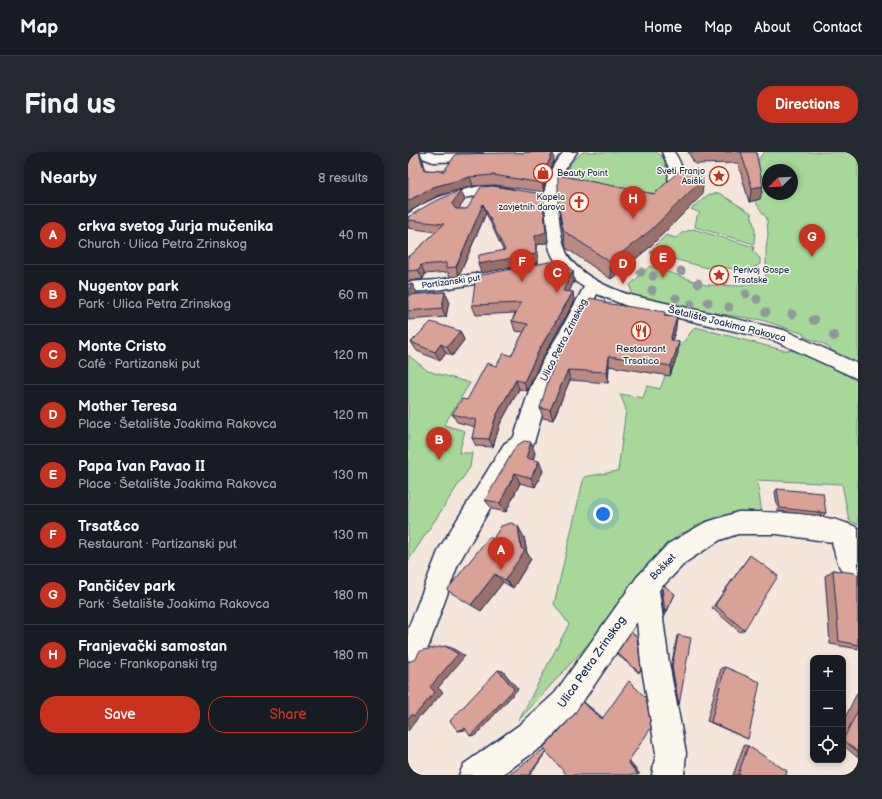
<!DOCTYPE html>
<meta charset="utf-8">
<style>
body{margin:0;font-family:"Balsamiq Sans",sans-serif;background:#242831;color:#f1f3f6}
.controls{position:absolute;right:12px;bottom:12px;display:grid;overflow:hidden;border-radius:8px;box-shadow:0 2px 6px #0003}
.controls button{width:36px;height:36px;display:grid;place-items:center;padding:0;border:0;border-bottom:1px solid #363941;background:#171b24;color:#f1f3f6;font:20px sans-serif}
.compass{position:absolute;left:354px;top:12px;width:36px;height:36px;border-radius:50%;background:#171b24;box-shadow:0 2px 6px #0003;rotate:246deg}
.you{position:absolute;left:195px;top:362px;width:14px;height:14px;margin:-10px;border:3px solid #fff;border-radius:50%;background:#1a73e8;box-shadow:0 0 0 6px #1a73e833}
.badge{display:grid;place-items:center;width:26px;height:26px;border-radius:50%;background:#c8321e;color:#fff;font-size:13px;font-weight:700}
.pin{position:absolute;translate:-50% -33px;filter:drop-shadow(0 1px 2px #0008)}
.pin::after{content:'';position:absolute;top:21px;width:14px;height:12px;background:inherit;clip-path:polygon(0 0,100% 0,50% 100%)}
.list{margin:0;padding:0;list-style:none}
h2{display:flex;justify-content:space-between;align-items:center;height:52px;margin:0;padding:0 16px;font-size:17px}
h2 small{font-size:13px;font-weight:400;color:#9ea1a6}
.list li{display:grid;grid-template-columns:26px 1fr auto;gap:12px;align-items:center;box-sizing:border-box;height:60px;padding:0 16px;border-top:1px solid #363941}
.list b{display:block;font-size:15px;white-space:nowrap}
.list p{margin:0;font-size:13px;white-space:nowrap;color:#9ea1a6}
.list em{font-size:13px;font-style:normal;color:#9ea1a6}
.actions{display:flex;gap:8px;padding:12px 16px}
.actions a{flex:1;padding:9px 0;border:1px solid #c8321e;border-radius:16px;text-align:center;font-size:14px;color:#c8321e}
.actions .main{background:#c8321e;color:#fff}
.icon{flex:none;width:22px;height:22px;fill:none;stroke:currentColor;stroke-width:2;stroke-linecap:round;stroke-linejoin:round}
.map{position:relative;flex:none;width:450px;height:623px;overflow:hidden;border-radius:16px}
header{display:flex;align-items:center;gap:24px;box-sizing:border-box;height:56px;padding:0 20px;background:#171b24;border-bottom:1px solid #363941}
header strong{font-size:19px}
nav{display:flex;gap:22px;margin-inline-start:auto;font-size:14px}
.intro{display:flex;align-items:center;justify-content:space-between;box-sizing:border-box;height:96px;padding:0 24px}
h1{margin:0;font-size:28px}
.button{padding:10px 18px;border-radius:16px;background:#c8321e;color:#fff;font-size:14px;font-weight:700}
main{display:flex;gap:24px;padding:0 24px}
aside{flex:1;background:#171b24;border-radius:16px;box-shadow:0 2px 6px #0003}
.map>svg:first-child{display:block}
.green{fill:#a7d899;stroke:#61847c;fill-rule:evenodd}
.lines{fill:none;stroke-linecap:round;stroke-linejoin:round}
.minor-casing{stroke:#1b2f5e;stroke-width:3}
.minor{fill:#fbf7ec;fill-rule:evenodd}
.tree{fill:#90989e}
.wall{fill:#bb8a82;stroke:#1b2f5e}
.shaded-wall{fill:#99716a;stroke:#1b2f5e}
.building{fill:#daa197;stroke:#1b2f5e}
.labels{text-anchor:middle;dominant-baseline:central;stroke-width:3;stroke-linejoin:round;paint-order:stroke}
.far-poi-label{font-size:9px;fill:#1b2f5e;stroke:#fbf7ec;text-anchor:end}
.far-street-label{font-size:9px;fill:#1b2f5e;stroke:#fbf7ec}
.street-label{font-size:10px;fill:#1b2f5e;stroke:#fbf7ec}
.poi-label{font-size:10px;fill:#1b2f5e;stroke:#fbf7ec}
.near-street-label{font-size:12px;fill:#1b2f5e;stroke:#fbf7ec}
</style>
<header>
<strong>Map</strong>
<nav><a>Home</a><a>Map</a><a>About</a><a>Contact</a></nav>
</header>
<div class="intro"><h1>Find us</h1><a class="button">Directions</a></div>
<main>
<aside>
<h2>Nearby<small>8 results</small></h2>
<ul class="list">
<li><span class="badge">A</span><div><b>crkva svetog Jurja mučenika</b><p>Church · Ulica Petra Zrinskog</p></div><em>40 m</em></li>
<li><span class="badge">B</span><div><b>Nugentov park</b><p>Park · Ulica Petra Zrinskog</p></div><em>60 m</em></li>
<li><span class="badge">C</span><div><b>Monte Cristo</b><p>Café · Partizanski put</p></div><em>120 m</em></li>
<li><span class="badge">D</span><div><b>Mother Teresa</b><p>Place · Šetalište Joakima Rakovca</p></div><em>120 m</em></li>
<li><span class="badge">E</span><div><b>Papa Ivan Pavao II</b><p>Place · Šetalište Joakima Rakovca</p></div><em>130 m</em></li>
<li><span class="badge">F</span><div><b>Trsat&amp;co</b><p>Restaurant · Partizanski put</p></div><em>130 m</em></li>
<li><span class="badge">G</span><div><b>Pančićev park</b><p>Park · Šetalište Joakima Rakovca</p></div><em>180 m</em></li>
<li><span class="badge">H</span><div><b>Franjevački samostan</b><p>Place · Frankopanski trg</p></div><em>180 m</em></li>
</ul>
<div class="actions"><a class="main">Save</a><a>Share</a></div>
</aside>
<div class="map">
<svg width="450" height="623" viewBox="0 0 450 623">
<rect width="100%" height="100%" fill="#f4e6db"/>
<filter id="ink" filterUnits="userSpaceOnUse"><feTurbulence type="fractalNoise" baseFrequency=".025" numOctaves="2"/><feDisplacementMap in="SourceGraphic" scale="8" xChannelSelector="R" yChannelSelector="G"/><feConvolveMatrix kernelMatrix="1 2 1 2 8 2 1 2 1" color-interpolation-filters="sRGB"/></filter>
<g filter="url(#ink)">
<g class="green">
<path d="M175,0H249L256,7L263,33L251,42L155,31C159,17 163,9 175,0Z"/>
<path d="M356,0H450V214L434,206L416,192L396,185V182L354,168L280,157L224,144L222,133L242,114L298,133L335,134L358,127V97L360,83L359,67L346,48L345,40H355L350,8ZM360,18H384V42H360Z"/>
<path d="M311,41L343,61L347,78L346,92L287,75L289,64L292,61L283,57L300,43Z"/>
<path d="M285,77L346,95L345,99L352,106V112C340,123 318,115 304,113L300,116L242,101L244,97L258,83L268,86L274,81Z"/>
<path d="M287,175L374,198L391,199L450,229V373L441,368L434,332L349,328L354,362L335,360L271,382L196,475L111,568L161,472L146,452L176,325L210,319L218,257L212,242L235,246L239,234L252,237L266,202Z"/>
<path d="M0,203L20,219L62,231L36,273L57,279L51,301H64L62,315L0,409Z"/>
</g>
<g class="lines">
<defs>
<g id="minor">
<path d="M5,0H22L27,2L74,1L80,5L74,9L25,10L7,3Z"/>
<path d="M156,0H169C163,9 156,15 153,26C147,43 151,92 162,107C176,125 201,136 222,143L376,178L450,212V227L365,188L219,154L189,142L167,186L153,209L141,239L126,290L123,296L112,304L50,412L16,507L6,511L0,508V477L31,397L96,292L106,285L121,239L135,208L150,183L176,135C164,128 152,118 145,105C136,88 133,48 139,29C142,18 148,8 156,0Z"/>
<path d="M254,0H266C273,10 279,25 272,36H262L260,33L261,16Z"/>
<path d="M73,34H86L105,38L107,41L105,44L100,45L81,42L55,46L30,56L11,68L5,74L0,75V62C20,46 47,39 73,34Z"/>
<path d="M98,117L104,118L106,122L104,126L29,138L0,140V130L29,128Z"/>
<path d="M330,360C366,360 418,360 450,376V433C432,425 428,407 424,390L369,382H330L312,388L278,410L251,438L261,511L278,601L276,623H244L248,601L233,511L229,470L167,561L136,593L94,623H51L56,612L114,571L147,541L229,425L260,392L296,371Z"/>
</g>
</defs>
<use href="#minor" class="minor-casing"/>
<use href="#minor" class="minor"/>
</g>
<g class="tree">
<circle cx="273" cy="119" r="4.5"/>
<circle cx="233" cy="120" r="4.5"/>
<circle cx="245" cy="124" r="4.5"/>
<circle cx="316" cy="129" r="4.5"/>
<circle cx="290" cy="131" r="4.5"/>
<circle cx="244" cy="138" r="4.5"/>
<circle cx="338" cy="142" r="4.5"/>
<circle cx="268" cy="146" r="4.5"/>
<circle cx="349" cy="147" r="4.5"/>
<circle cx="300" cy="150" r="4.5"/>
<circle cx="283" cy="152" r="4.5"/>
<circle cx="321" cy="155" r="4.5"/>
<circle cx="358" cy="160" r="4.5"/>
<circle cx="384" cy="162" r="4.5"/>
<circle cx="406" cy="168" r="5"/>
<circle cx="426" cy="184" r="5"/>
</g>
<g class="wall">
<path d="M12,0L15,8L17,18L36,19L146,9L136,33V40L87,33L65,34L29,44L0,60Z"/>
<path d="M280,0H348L352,47L341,50L330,11L287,12Z"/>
<path d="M134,42L136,51L140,90L129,93L130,111L73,121L95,98L78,61L51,124L42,125L40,120L17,122L15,127L0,129V104H2L28,80L0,76V65L57,48L50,57H59Z"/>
<path d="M246,42L294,43L242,95L203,127L158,96L157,90L150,50Z"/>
<path d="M165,119L166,129L161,140H165L166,150L134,207L119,239L111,237L92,272L85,295L68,294L64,286L67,275L49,270L44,262L59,248L88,214L103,204L116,180L107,179L104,169L107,161L68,163L64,153Z"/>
<path d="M0,132H4L9,141L8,142L37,140L41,149L38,165L0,168Z"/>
<path d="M197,151L257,164L268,176L264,189L270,201L262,224L201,214L200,231L162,228L145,268L135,266L132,256Z"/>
<path d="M52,179L56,188L44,204L38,201L32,209L9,199L3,190Z"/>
<path d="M127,301L125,308L135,319L127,335L112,331L98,360L84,357L77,348Z"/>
<path d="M369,337L418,361L415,364L370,359L367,340Z"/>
<path d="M116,385L119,401L123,407L105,436L95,430L73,459L85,387Z"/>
<path d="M342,403L336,478L332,480L304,456Z"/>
<path d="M425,418L450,423V497L422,492L417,424Z"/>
<path d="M254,434L267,442L256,466L253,439Z"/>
<path d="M270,483L271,553H270L263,515L269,484Z"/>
<path d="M209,501L233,517L231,521L209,502Z"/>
<path d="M317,515L340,587L335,585L299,569L313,516Z"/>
<path d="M449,541H450V606L435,593V570Z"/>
<path d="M336,593L340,594L378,623H325Z"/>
</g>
<g class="shaded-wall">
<path d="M11,0L15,8L19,27L16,18Z"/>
<path d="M145,0L146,9L136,33V40L133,27Z"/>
<path d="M62,25L65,34L29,44L0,60V49L25,35Z"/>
<path d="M296,26L294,43L242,95L203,127L202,110Z"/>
<path d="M355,34L352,47L341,50L344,36Z"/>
<path d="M53,38L57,48L48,61L44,52Z"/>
<path d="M134,42L136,51L140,90L129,93L130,111L73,121L70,112L127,84Z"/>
<path d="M75,52L78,61L51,124L48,115Z"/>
<path d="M13,113L17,122L15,127L10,118Z"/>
<path d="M165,119L166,129L157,149L155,139Z"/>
<path d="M4,132L9,141L4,152L0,145V141Z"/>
<path d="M37,140L41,149L38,165L34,156Z"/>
<path d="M165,140L166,150L134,207L119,239L116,230L131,198Z"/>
<path d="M269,165L268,176L261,199L262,188Z"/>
<path d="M52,179L56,188L44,204L39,195Z"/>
<path d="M271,190L270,201L262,224L263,214Z"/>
<path d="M33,192L38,201L32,209L27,200Z"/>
<path d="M201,204V214L200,231L199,220Z"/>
<path d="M160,218L162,228L145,268L142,258Z"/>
<path d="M108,228L111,237L92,272L85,295L81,287L88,264Z"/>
<path d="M123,290L127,301L123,316L118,306Z"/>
<path d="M131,309L135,319L127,335L123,326Z"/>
<path d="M107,321L112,331L98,360L92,351Z"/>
<path d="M110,374L116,385L119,401L123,407L105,436L97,428L113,396Z"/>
<path d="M87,422L95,430L73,459L63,453Z"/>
<path d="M37,494L44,496L57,504L30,536L35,540L15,563H12L0,579V567L22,535Z"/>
<path d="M90,518L95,519L110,537L68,583L62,584Z"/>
<path d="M174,550H176L195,566L194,567Z"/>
<path d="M64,575L57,578L50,579L57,576Z"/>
<path d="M140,597L122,623H121L138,598Z"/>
<path d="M220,608L231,621V623L220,610Z"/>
</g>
<g class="building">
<path d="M0,0H11L16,18L36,19L48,2L145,0L133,27H135L134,31L85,23L62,25L25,35L0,49Z"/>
<path d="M333,0H348L355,34L344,36Z"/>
<path d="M275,19L296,26L243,78L202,110L156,79L154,73L150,50V23L246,42L270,20Z"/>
<path d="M85,34L134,42L138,80L127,84L128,102L70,112L71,103L97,98L75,52L48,115L38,116V111L13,113L10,118L0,119V104H2L36,72L0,68V65L23,51L53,38L44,52L48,57H59L73,35Z"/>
<path d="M141,110H154L165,119L155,139L165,140L131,198L116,230L108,228L88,264L81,287L64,286L68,268L44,262L54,247L59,248L79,211L88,214L96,201L103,204L120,172L104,169L113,151L64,153L68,124Z"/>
<path d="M0,132H4L0,141Z"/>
<path d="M37,140L34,156L0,159V143Z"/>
<path d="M182,146L197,149L196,151L257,160L256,164L269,165L262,188L271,190L263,214L201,204L199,220L160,218L142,258L132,256L140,229L152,199Z"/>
<path d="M23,170L52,179L39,195L33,192L27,200L3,190Z"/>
<path d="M116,289L123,290L118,306L131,309L123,326L107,321L92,351L77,348L108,294Z"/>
<path d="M369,337L415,341L418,361L372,356Z"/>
<path d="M103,371L110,374L113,396L117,398L97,428L87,422L63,453L39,438L81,385L85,387L93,374Z"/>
<path d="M342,403L370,424L336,478L307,453Z"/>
<path d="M425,418L447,421L450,423V493L431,489Z"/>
<path d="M255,433L267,442L257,462L254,434Z"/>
<path d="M223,480L229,485L233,517L231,520L209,501Z"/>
<path d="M270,483L283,486L271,553L264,514Z"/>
<path d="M37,494L50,502L22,535L27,540L6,564L4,562L0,567V510L8,507L11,500L15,498Z"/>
<path d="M317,515L352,530L340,587L303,570Z"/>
<path d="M90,518L106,537L62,584L57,576L50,579L42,569Z"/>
<path d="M221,529L238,546L243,576L220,610L230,623H159L135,596L166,563L174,550L194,567Z"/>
<path d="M450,558V600L435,588Z"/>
<path d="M340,594L379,619L378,623H330Z"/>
<path d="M136,597L138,599L121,623H101Z"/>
</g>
</g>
<defs>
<symbol id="shop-ring" viewBox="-11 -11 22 22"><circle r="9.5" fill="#fbf7ec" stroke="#c8321e" stroke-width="1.5"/><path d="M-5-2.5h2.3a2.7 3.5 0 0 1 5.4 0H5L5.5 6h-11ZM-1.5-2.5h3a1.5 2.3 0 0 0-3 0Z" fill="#c8321e"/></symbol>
<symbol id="sight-ring" viewBox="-11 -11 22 22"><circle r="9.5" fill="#fbf7ec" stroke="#c8321e" stroke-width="1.5"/><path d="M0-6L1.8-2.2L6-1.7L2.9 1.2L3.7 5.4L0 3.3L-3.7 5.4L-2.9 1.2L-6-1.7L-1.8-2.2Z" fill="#c8321e"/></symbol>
<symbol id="church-ring" viewBox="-11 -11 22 22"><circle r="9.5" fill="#fbf7ec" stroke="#c8321e" stroke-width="1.5"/><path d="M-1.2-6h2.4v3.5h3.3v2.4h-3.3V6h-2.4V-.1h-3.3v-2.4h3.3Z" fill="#c8321e"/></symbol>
<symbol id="restaurant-ring" viewBox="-11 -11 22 22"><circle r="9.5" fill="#fbf7ec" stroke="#c8321e" stroke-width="1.5"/><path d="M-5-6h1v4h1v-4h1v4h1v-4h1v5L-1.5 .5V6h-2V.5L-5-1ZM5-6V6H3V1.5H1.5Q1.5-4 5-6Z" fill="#c8321e"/></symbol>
</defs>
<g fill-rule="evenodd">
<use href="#shop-ring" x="124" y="10" width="22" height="22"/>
<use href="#sight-ring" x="300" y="13" width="22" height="22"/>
<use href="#church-ring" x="160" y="39" width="22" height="22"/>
<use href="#sight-ring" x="300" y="112" width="22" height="22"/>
<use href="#restaurant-ring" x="222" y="168" width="22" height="22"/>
</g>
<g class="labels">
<g class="far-poi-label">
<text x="297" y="19">Sveti Franjo<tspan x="297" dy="10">Asiški</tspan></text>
<text x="149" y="21" text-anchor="start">Beauty Point</text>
<text x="157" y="45">Kapela<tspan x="157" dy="10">zavjetnih darova</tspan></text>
<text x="325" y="118" text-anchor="start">Perivoj Gospe<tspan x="325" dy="10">Trsatske</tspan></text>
</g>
<g class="far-street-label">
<text transform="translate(43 130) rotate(-8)">Partizanski put</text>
</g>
<g class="street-label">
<text transform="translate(319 172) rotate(14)">Šetalište Joakima Rakovca</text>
<text transform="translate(156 188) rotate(-63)">Ulica Petra Zrinskog</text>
<text transform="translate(255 415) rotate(-46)">Bošket</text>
</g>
<g class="poi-label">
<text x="233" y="197">Restaurant<tspan x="233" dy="12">Trsatica</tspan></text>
</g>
<g class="near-street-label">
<text transform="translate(184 510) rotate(-55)">Ulica Petra Zrinskog</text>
</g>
</g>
</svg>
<div class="controls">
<button>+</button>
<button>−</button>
<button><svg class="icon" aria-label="locate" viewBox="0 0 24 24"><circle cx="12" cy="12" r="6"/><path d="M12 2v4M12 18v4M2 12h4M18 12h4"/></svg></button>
</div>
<svg class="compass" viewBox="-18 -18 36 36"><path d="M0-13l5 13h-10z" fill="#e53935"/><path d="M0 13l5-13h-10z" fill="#9ea1a6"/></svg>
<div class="you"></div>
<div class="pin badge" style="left:93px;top:418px">A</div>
<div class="pin badge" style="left:31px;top:308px">B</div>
<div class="pin badge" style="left:149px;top:141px">C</div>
<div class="pin badge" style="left:215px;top:132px">D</div>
<div class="pin badge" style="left:255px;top:126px">E</div>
<div class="pin badge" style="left:114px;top:130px">F</div>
<div class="pin badge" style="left:404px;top:105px">G</div>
<div class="pin badge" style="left:225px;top:67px">H</div>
</div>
</main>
